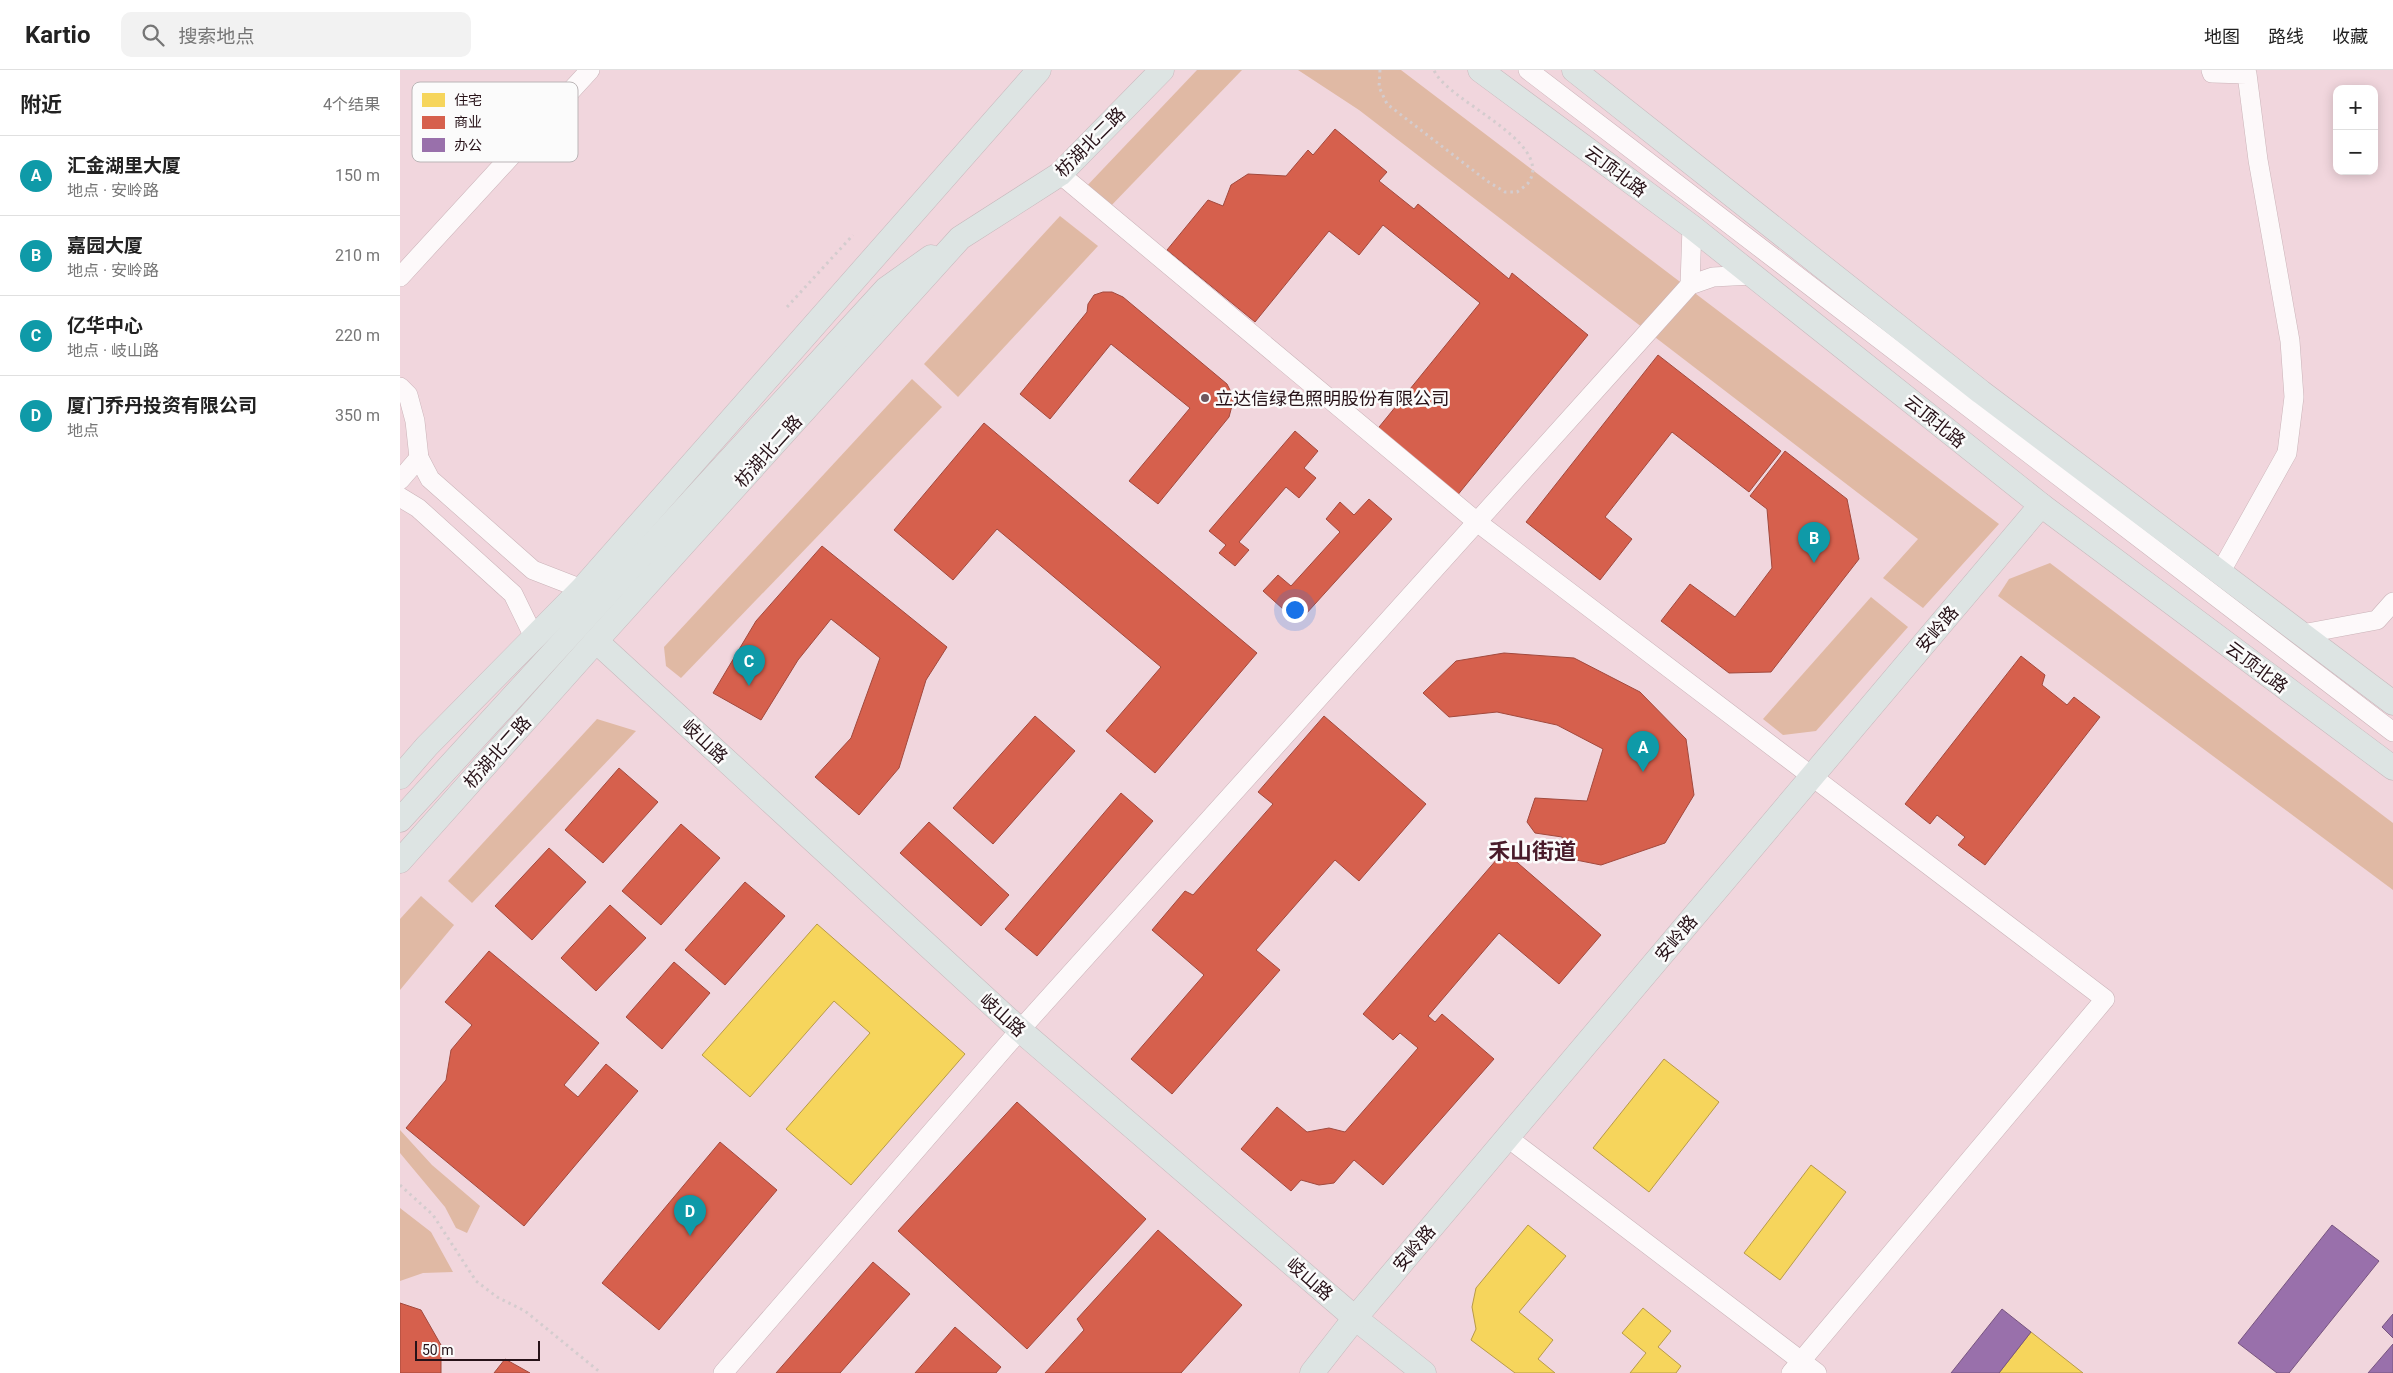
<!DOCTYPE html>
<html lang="zh">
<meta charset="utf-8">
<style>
body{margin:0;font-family:Roboto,"Noto Sans SC",sans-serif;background:#f2f2f2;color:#222}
.controls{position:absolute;right:15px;top:15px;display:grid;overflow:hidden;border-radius:10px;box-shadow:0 2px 12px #0003}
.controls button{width:45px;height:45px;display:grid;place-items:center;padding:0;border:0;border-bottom:1px solid #e0e0e0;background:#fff;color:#222;font:25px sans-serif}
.scale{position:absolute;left:15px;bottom:12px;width:125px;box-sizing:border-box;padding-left:5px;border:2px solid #271218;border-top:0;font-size:14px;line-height:18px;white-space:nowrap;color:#271218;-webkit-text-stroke:4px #fbfbfb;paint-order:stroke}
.you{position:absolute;left:894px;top:539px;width:18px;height:18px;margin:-12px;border:4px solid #fff;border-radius:50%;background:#1a73e8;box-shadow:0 0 0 8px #1a73e833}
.badge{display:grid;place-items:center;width:32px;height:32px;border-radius:50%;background:#6e575d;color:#fff;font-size:16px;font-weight:700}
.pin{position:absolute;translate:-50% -41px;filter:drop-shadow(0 1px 2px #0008)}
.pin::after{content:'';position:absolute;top:26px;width:18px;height:15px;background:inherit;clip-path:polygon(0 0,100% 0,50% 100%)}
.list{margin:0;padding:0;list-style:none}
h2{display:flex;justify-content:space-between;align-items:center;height:65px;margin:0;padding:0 20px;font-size:21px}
h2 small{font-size:16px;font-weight:400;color:#767676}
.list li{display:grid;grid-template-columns:32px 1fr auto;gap:15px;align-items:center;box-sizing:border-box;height:80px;padding:0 20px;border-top:1px solid #e0e0e0}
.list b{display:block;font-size:19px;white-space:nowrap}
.list p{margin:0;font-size:16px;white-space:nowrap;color:#767676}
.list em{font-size:16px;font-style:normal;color:#767676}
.icon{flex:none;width:28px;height:28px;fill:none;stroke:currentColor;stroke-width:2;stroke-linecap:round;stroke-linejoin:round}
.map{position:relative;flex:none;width:1993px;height:1303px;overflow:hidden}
header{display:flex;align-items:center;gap:30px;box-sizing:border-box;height:70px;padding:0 25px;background:#fff;border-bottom:1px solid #e0e0e0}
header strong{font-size:24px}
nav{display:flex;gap:28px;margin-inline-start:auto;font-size:18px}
.search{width:350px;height:45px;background:#f2f2f2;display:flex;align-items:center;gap:12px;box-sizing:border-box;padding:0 18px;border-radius:10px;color:#767676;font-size:19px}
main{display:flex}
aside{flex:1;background:#fff}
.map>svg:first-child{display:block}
.green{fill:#e0b9a4}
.homes{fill:#f6d55c;stroke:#b89a48}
.shops{fill:#d6604d;stroke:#a2493d}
.offices{fill:#9970ab;stroke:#77547f}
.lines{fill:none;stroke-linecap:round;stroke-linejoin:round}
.minor-casing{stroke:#cab3b8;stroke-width:20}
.major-casing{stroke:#c7b8bc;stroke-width:25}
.path{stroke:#d4ccce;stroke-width:3;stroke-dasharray:2.5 4;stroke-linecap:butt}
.minor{stroke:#fdf9fa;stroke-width:19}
.major{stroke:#dde4e3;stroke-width:24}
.poi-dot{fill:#6e575d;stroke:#fbfbfb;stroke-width:2}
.labels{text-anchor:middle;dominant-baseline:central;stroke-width:5;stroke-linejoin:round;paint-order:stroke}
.street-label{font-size:18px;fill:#271218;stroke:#fbfbfb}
.poi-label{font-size:18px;fill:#271218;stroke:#fbfbfb;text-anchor:start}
.district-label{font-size:22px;font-weight:bold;fill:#491b2a;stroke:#fbfbfb}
.key{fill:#fbfbfb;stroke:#bbb5b7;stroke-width:1}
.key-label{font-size:14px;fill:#271218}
</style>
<header>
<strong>Kartio</strong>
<div class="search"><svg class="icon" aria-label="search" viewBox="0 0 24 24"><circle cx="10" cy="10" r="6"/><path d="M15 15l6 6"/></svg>搜索地点</div>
<nav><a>地图</a><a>路线</a><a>收藏</a></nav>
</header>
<main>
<aside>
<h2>附近<small>4个结果</small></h2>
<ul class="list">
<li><span class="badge" style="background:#0f9aa8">A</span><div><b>汇金湖里大厦</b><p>地点 · 安岭路</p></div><em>150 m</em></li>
<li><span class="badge" style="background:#0f9aa8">B</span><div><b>嘉园大厦</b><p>地点 · 安岭路</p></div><em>210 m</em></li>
<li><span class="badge" style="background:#0f9aa8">C</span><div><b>亿华中心</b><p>地点 · 岐山路</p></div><em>220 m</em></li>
<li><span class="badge" style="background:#0f9aa8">D</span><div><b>厦门乔丹投资有限公司</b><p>地点</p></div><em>350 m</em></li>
</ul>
</aside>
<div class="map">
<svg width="1993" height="1303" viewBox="0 0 1993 1303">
<rect width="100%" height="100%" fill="#f1d6dd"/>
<g class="green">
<path d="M797,0H842L706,141L683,120Z"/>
<path d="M898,0H1001L1599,454L1523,538L1483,508L1518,469L959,40Z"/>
<path d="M660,146L698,176L558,327L524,294Z"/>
<path d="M512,309L542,337L281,608L266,596L264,577Z"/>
<path d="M1650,493L1993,753V820L1598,526L1609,509Z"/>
<path d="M1471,527L1508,557L1416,661L1383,665L1363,649Z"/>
<path d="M197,649L236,661L72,833L48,811Z"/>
<path d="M21,826L54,855L0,920V849Z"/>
<path d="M0,1060L32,1095L80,1136L67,1163L56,1158L45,1137L0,1083Z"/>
<path d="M0,1138L31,1162L53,1202L23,1203L0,1211Z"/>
</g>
<g class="homes">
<path d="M417,854L565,984L451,1115L386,1059L470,963L434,931L350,1027L302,985Z"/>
<path d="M1264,989L1319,1032L1249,1122L1193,1078Z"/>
<path d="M1411,1095L1446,1122L1380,1210L1344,1183Z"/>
<path d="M1128,1155L1166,1186L1119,1242L1153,1270L1138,1289L1155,1303H1115L1071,1270L1076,1259L1072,1237L1076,1218Z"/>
<path d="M1243,1238L1271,1261L1258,1277L1281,1296L1276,1303H1230L1246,1283L1222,1263Z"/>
<path d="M1631,1262L1683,1303H1599Z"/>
</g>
<g class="shops">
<path d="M935,59L987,102L979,111L1014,139L1018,134L1109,209L1112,203L1188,265L1056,427L975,362L1080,233L983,155L959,185L929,161L855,252L767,180L808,130L823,136L831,115L848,104L886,106L908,80L913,85Z"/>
<path d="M703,222H712L723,227L827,314L832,324L833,332L829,347L758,434L729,411L790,338L711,274L650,349L620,324L687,242L688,234L694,225Z"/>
<path d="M1258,285L1381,381L1349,422L1272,362L1205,447L1232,469L1200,510L1126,452Z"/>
<path d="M584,353L857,583L755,703L706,661L761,597L597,459L553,510L494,460Z"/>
<path d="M895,361L918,381L904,398L916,408L899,428L886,417L839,472L849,480L835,496L819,483L826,475L809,461Z"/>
<path d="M1385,381L1447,429L1459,489L1371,602L1329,603L1261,551L1290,514L1335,547L1372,498L1367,439L1350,426Z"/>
<path d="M969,429L992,449L905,545L890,531L883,539L863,521L878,505L891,516L940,462L926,449L940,432L954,445Z"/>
<path d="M422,476L547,577L526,610L499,698L459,745L415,707L451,668L480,588L431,549L398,590L361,650L313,623L356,551Z"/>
<path d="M1104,583L1174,588L1240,622L1286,669L1294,725L1265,773L1201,795L1166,788L1162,767L1135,763L1127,752L1135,728L1187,731L1203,679L1157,655L1097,642L1049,647L1023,623L1056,591Z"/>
<path d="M1621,586L1645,605L1642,615L1667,635L1674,627L1700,647L1585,795L1558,775L1565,767L1537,745L1530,754L1505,734Z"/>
<path d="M635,646L675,681L593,774L553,738Z"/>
<path d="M924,646L1026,734L959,811L935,790L856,880L880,900L772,1024L731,989L804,905L752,860L785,821L793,825L873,734L858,722Z"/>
<path d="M219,698L258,732L203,793L165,760Z"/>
<path d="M721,723L753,751L637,886L605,859Z"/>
<path d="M529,752L609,825L581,856L500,783Z"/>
<path d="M281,754L320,788L261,855L222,821Z"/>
<path d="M149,778L186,812L132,870L95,836Z"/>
<path d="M1104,781L1201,865L1159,914L1099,863L1028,946L1035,952L1042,944L1094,989L983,1115L954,1090L934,1113L919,1115L901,1110L891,1121L841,1079L877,1037L907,1062L929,1058L945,1062L1018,978L1000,963L993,970L963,944Z"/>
<path d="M345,812L385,846L325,915L285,880Z"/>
<path d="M210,835L246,868L196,921L161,888Z"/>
<path d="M89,881L199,973L164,1015L178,1027L206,994L238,1021L124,1156L6,1058L46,1010L51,980L72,955L45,932Z"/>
<path d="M274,892L310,923L262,979L226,947Z"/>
<path d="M617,1032L746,1149L627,1279L498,1161Z"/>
<path d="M320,1072L377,1120L259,1260L202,1213Z"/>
<path d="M758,1160L842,1235L781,1303H645L684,1260L677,1249Z"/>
<path d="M473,1192L510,1224L440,1303H376Z"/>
<path d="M0,1233L21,1240L41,1275V1303H0Z"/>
<path d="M555,1257L601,1297L596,1303H515Z"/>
<path d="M105,1289L130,1303H94Z"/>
</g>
<g class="offices">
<path d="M1932,1155L1979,1191L1889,1303H1877L1838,1273Z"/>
<path d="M1602,1239L1631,1262L1599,1303H1551Z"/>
<path d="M1993,1244V1268L1982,1257Z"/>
<path d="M1993,1274V1303H1968Z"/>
</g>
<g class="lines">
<defs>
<g id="minor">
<path d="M1128,0L1993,662"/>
<path d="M1811,0L1812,3L1847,4L1858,90L1890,271L1894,327L1887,383L1820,503"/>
<path d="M660,104L1077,452L1705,929L1391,1303"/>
<path d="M0,207L190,0"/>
<path d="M1290,215L1292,157"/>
<path d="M0,317L8,325L15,351L19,388L30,409L133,500L182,519"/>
<path d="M0,410L19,388"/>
<path d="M0,427L18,438L113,524L135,569"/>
<path d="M1902,564L1977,550L1993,532"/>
<path d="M1108,1068L1417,1303"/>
<path d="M323,1303L620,960L1290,215L1313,207L1352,205"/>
</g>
<g id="major">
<path d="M1080,0L1292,157L1641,435L1993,698"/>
<path d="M1174,0L1581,322L1993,633"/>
<path d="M196,571L620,960L955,1248L1024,1303"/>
<path d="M0,707L27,676L182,519L639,0"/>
<path d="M0,750L486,219L531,187"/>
<path d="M0,791L196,571L560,168L660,104L762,0"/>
<path d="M912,1303L955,1248L1641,435"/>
</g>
</defs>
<use href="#minor" class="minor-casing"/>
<use href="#major" class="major-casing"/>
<g class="path">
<path d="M980,0L979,17L987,34L1087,111L1105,122H1117C1121,119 1127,115 1129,112C1154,71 1046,31 1034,0"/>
<path d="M387,237L453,165"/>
<path d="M0,1115L33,1145L76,1211L97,1227L125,1241L201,1303"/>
</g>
<use href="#minor" class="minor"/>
<use href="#major" class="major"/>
</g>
<circle class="poi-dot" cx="805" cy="328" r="5"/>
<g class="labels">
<g class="street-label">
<text transform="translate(690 72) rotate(-45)">枋湖北二路</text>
<text transform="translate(1216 101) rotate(37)">云顶北路</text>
<text transform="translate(1535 351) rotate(39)">云顶北路</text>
<text transform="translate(368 381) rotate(-48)">枋湖北二路</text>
<text transform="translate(1537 559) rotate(-50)">安岭路</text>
<text transform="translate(1857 597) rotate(37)">云顶北路</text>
<text transform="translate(305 671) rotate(43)">岐山路</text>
<text transform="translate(97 682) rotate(-48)">枋湖北二路</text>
<text transform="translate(1276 868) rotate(-50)">安岭路</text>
<text transform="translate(603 945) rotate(42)">岐山路</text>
<text transform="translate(1014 1178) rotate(-50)">安岭路</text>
<text transform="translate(910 1209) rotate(41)">岐山路</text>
</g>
<g class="poi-label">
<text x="815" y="328">立达信绿色照明股份有限公司</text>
</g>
<g class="district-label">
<text x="1132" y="781">禾山街道</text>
</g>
</g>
<rect x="12" y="12" width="166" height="80" rx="8" class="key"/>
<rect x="22" y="23" width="23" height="14" fill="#f6d55c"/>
<rect x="22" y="46" width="23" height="13" fill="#d6604d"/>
<rect x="22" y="68" width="23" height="14" fill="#9970ab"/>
<g class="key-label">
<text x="54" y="35">住宅</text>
<text x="54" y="57">商业</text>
<text x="54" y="80">办公</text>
</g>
</svg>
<div class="controls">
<button>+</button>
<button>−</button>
</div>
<div class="scale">50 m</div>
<div class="you"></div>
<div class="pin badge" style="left:1243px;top:702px;background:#0f9aa8">A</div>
<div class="pin badge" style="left:1414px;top:493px;background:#0f9aa8">B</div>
<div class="pin badge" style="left:349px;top:616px;background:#0f9aa8">C</div>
<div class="pin badge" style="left:290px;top:1166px;background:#0f9aa8">D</div>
</div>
</main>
